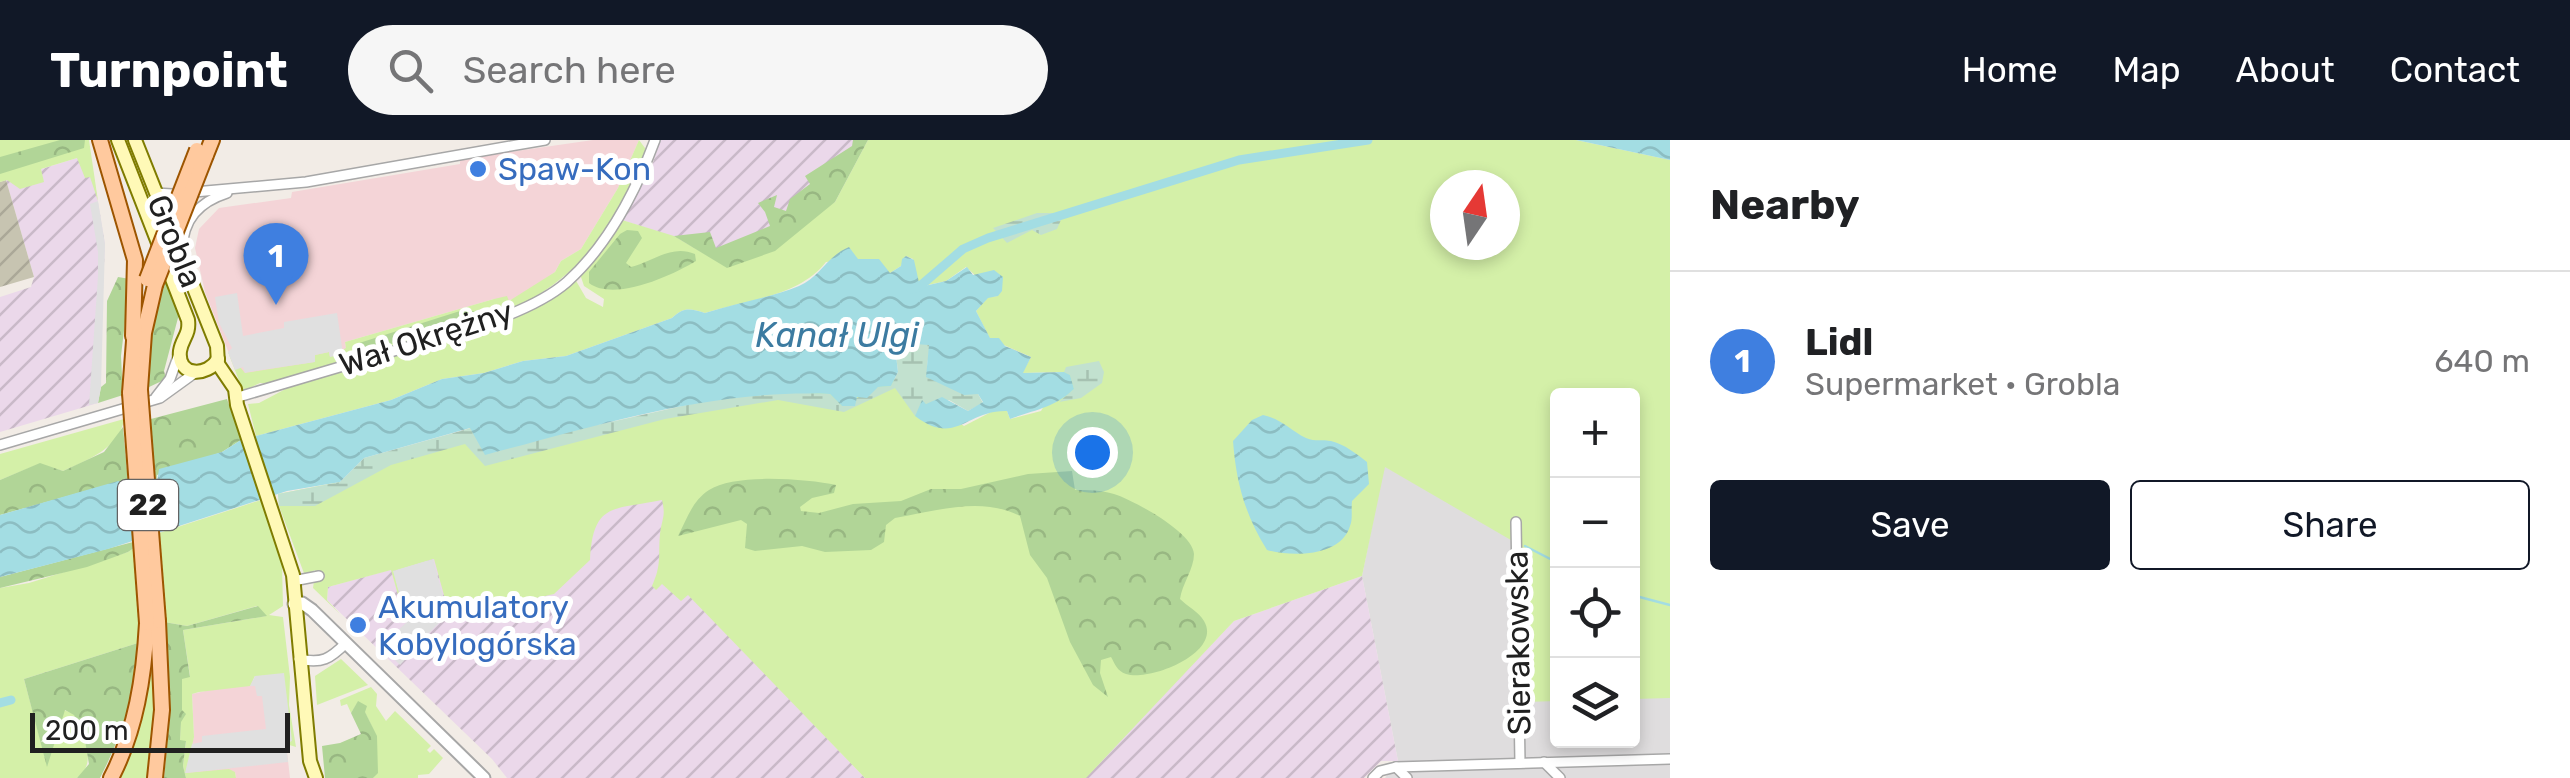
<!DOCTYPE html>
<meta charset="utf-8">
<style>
body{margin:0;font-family:Rubik,sans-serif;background:#f6f6f6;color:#202124}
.controls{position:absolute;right:30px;bottom:30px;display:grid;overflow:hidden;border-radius:10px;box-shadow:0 5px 15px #0003}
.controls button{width:90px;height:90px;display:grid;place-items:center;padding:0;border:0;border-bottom:2px solid #e0e0e0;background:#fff;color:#202124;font:50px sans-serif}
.compass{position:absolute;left:1430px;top:30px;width:90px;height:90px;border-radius:50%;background:#fff;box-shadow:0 5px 15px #0003;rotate:13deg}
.scale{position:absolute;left:30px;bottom:25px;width:260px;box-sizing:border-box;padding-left:10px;border:5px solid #202020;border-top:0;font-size:28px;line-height:35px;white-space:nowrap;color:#202020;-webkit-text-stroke:8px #fff;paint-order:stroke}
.you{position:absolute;left:1092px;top:312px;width:35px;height:35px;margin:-25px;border:8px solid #fff;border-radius:50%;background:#1a73e8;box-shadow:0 0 0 15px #1a73e833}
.badge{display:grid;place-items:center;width:65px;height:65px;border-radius:50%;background:#111827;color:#fff;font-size:32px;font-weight:700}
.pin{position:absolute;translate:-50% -82px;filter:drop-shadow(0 2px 5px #0008)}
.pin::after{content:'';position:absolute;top:52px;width:35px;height:30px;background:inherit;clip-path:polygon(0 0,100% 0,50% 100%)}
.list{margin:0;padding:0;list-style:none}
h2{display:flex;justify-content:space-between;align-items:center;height:130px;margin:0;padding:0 40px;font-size:42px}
h2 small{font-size:32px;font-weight:400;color:#757577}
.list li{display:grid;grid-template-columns:65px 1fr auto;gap:30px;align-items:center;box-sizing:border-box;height:180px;padding:0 40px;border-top:2px solid #e0e0e0}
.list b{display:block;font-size:38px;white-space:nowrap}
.list p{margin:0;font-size:32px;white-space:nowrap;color:#757577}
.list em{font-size:32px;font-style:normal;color:#757577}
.actions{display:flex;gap:20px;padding:30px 40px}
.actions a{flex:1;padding:22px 0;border:2px solid #111827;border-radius:10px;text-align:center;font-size:35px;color:#111827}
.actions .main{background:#111827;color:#fff}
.icon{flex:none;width:55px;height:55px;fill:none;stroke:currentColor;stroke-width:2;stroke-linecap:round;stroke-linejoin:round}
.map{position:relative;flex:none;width:1670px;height:638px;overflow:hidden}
header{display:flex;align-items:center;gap:60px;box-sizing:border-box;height:140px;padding:0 50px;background:#111827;color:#fff}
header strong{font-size:48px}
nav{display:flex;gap:55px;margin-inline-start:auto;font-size:35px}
.search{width:700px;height:90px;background:#f6f6f6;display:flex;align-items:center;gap:25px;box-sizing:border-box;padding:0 35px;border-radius:55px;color:#757577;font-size:38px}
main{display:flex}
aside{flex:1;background:#fff}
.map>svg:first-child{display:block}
.residential{fill:#dfddde}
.commercial{fill:#f4d4d7}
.industrial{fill:url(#industrial-furrows)}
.construction{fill:url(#construction-furrows)}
.grass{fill:#d4f0a8;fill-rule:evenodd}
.forest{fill:url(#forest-crowns)}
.wetland{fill:url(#wetland-marsh)}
.parking{fill:#e0e0e0}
.water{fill:url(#water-waves)}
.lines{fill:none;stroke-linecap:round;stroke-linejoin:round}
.stream{stroke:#a3dde3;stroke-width:2.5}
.canal{stroke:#a3dde3;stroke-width:9}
.minor-casing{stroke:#a7a7a7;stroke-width:12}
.tertiary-casing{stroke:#a7a7a7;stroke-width:15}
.secondary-casing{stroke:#7f7c00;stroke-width:16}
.primary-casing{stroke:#9d5500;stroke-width:18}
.minor{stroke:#fff;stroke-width:9}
.tertiary{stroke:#fff;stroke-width:11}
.secondary{stroke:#fff9b7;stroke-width:12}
.primary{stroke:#ffc99e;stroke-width:14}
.primary-bridge-casing{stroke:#9d5500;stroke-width:18;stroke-linecap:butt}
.primary-bridge{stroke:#ffc99e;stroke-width:14}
.shop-dot{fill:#3f7fe0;stroke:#fff;stroke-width:4}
.labels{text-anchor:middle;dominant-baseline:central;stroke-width:10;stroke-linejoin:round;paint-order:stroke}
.shield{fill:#fff;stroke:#636363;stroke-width:2.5}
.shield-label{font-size:30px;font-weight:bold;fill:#202020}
.shop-label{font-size:32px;fill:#366cbe;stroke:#fff;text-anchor:start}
.street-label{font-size:32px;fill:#202020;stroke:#fff}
.water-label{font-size:35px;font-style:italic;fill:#3c7ba1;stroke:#fff}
</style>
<header>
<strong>Turnpoint</strong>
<div class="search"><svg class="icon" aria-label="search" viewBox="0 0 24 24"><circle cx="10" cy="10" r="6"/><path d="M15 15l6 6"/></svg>Search here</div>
<nav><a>Home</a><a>Map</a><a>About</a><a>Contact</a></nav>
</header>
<main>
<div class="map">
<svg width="1670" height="638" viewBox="0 0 1670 638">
<defs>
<pattern id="industrial-furrows" width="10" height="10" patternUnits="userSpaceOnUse" patternTransform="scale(2.5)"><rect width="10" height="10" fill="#ebd8ea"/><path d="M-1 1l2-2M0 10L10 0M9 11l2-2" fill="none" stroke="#c9b9c8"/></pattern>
<pattern id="construction-furrows" width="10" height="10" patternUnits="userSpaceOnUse" patternTransform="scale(2.5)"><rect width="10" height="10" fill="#c7c4b1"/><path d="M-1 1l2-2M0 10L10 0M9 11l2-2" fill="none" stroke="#aba898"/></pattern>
<pattern id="forest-crowns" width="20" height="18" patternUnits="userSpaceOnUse" patternTransform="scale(2.5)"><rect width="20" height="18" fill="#b1d597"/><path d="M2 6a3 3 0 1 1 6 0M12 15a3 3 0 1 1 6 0" fill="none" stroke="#98b782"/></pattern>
<pattern id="wetland-marsh" width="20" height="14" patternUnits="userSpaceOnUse" patternTransform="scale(2.5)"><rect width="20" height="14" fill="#c2e1cf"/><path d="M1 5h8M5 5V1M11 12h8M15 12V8" fill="none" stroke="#a6c1b1"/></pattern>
<pattern id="water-waves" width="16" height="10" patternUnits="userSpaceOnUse" patternTransform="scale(2.5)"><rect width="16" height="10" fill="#a3dde3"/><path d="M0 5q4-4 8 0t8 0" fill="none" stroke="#8cbdc2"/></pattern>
</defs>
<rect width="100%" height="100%" fill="#f2ece6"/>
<path class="residential" d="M1384,326L1557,425L1558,600H1632L1633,459L1670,469V638H1385L1398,621L1362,436Z"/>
<g class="commercial">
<path d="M593,0H639L618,48L581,109L561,121L555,132L522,155L508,161L494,159L345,202L348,217L239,239L205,152L195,108L199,89L219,68L291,58L292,52L460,24V19Z"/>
<path d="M284,533L292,601L286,603L290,638H236L235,632L185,633L194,596L192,554Z"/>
</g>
<g class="industrial">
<path d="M660,0H868L727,128L674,97L622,80L651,29Z"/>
<path d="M90,14L105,104L98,263L0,292V157L31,147L34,137L6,40Z"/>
<path d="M686,348L684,449L865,638H507L492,619L327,460L328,447Z"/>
<path d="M1362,436L1398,621H1381L1364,638H1083L1234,481Z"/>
</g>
<path class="construction" d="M6,40L34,137L0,147V42Z"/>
<g class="grass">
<path d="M0,0H89L98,61L90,37L85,38L77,18L41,29L44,42L20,49L7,40L0,42Z"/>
<path d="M639,0L648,12C632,77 574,139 514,169L350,222L270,244L260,243L243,251L228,212L245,233L314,222L315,215L329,212L330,217L346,208L345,202L494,159L507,156L509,161L555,132L561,121L581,109L618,48Z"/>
<path d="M868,0H1576L1670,20V558L1633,559L1632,255H1558L1557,561L1525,562L1516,403L1385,327L1362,436L1234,481L1086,638H865L688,455L681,461L662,444L656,450L652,446C662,424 658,416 660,394C662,378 666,377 662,360C613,370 593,362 590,420L554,454L450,477L434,419L394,431L406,483L391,430L328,447L327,460L340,474L313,448L314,441L320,439L315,430L305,436L279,366L278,354L340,342L471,288L597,285L895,240L964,286L993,271H1007L1010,279L1041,271L1064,232L1022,233L1031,217L990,199L976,171L988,157L998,156L966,127L946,141L919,147L913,119L906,116L901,126L890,133L858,119L826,122C799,157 745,160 705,173C690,168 683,167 672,178L566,216L523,221L484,233L442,239L391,260L256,296L248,264L259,263L295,244L514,175L575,139L586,158L603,167L604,159L584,146L580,134L622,80L674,96L727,127L835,62ZM1445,45H1505V105H1445Z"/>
<path d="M124,279C120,308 86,321 63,331L39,324L0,340V314Z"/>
<path d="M261,360L282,424L283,466L269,475L283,477L290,537L289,565L296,607L286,604L291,601L255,536L250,546L199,552L192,554L194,597L186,633L229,629L235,632L236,638H186L183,626L186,602L180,601L182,538L190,536L183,490L266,476L257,466L187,486L164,482L156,394Z"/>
<path d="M134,408L141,502L24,539L47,625L64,570L74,574C82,595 99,622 77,638H0V448L29,443L128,412Z"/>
<path d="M153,498L156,574L149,638H118C142,595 148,546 153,498Z"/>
<path d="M341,519L368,545L317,565L315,536Z"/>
<path d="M371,547L377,554L376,566L386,581L395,571L431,606L427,610L430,613L434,609L443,618L429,634L418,635V638H373L377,633C373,598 380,594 358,562L351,573L347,564L341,566L340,560Z"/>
</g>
<g class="forest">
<path d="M60,0H85L84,8L0,34V17Z"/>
<path d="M853,0H868L835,62L775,111L727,128L674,96L710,92L716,108L770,86L765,72L758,63L777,55L774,67L786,71L790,59L810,44L805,36L852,6Z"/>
<path d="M627,90L638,91L642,98L626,123L631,127C654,121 672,104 695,114L696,121C671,136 614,162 589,143V132L620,94Z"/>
<path d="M118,137L130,139L121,216L123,255L98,263L101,247L106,243L107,161Z"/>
<path d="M165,137L179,174L164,231L166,239L147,248C144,211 150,172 165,137Z"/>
<path d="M460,171H473L478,174L356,216L352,214L356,204Z"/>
<path d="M227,259L241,300L222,312L157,335L156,349L153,350L147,280Z"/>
<path d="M123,287L129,353L126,354L118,342L0,375V340L40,323L63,331L104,312Z"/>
<path d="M1072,331L1075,350C1088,350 1101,350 1114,354C1133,360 1193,392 1194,414C1194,429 1182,444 1180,459C1187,466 1199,472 1204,481C1223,513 1149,542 1126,534C1117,531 1115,524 1111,517L1101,520L1100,533L1108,557L1093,545L1070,502L1047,438L1030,415L1020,376C981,356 936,371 895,378L886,385L884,402L871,410L825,412L802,406L755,411L745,408L747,384L741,380L678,396C687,379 692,361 709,350C734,333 807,339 836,345L834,353L812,358L800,367L801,371L819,373L853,364L901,361L931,349H961L1028,334Z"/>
<path d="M133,402L134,408L128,412L87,427L0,448V437Z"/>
<path d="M258,466L267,476L183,490L190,537L182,539V570L186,574L181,582L180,600L186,601L183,626L186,638H164L169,586L164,482L187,486Z"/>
<path d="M141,502C133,556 125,589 100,638H77L89,624L85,601L74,575L65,570L47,627L24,539Z"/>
<path d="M358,561L367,566L365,572L377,596L378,633L373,638H325L322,606L340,603L361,594L351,573Z"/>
</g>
<g class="wetland">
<path d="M1037,73H1064L1057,89L1041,95L1032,90L1007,103L993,88Z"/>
<path d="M923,202L930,205L927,226L978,254L983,263L968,271L949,260L926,264L922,261L915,276L895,248L844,272L778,260L665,279L485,326L465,304L391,325L315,366H279L278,354L340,342L364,318L471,288L597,285L727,256L783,252L830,254L842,266L878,247L891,246L898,232L895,207L901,203Z"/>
<path d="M1099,221L1104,232L1102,243L1081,258L1059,262L1074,249L1070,235L1064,232L1066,227Z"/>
</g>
<g class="parking">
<path d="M98,61L105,104L101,247L98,263L89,265L98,136V112L90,64Z"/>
<path d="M237,153L243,196L284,188V182L337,173L343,214L330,217L329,212L315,215V222L248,232L245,233L243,227L235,230L228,212L232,208L219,183L215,157Z"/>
<path d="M433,419L448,474L416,506L408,499L416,508L400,525L381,506L407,482L393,431Z"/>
<path d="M284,533L292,601L286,603L288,622L185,633L192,604L202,602V596L266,589L262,556H257L255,546H250L255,536Z"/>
</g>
<g class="water">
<path d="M1576,0H1670V20Z"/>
<path d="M849,107L858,119H879L890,133L901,126L902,119L906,116L914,120L920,147L946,141L967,127L973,135L994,130L1003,137L1002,151L998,156L988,158L976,171L990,198H999L1005,206L1031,217L1023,233L1064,232L1070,235L1074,249C1054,268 1034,270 1010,279L1007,271C966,270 956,307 915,276L922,260L926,264L942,257L968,271L983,262L978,254L964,255L926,237L929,205L901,203L895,207L898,232L891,246L878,247L867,258L857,257L855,266H842L830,254C711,249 599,285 485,315L470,288L364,318L340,342L287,351L108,409L0,437V375L118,341L124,343L126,354L156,349L159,329L222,312L241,300L391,260L442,239L484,233L523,221L566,216L672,178C683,167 690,168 705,173C736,163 769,158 799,146C820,137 827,116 849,107Z"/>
<path d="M1263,275C1282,279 1290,290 1306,298C1316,302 1322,299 1331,301C1344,304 1357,314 1367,322L1369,344L1352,361C1351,369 1353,379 1350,386C1341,417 1292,417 1267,410C1245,375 1236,342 1233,301L1252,280Z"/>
</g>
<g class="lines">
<g class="stream">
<path d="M1525,406L1558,423"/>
<path d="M1632,455L1670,465"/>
</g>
<g class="canal">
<path d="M911,149L919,147L963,109L988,98L1239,20L1368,0"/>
<path d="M0,563L11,560"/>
</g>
<defs>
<g id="minor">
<path d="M156,53L172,54L306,42L545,0"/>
<path d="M182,110C183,79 199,62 227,53"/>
<path d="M156,257L170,239L179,214"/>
<path d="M235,258C291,241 348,225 404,208C452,194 529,175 567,142C608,105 636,51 655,0"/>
<path d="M0,305L160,258L196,232"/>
<path d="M1516,382L1520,623"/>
<path d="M293,441L319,436"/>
<path d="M299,519C322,524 330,519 346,503"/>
<path d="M1544,622L1560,638"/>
<path d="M1396,627L1407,638"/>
<path d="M1373,638L1380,631L1396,627L1670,619"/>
</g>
<path id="tertiary" d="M294,464L302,463L312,470L484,638"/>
<g id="secondary">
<path d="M118,0L188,180C190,195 182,198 180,211C177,237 208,237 218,219"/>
<path d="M135,0L217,206L218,224L235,249L237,265L293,435L310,621L316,638"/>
</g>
<g id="primary">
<path d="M100,0L135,120L133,196"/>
<path d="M206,15L212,0"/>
<path d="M140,249L144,193L155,145"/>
<path d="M130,253L135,188"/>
<path d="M111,638C136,590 144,537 147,483"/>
<path d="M155,638L162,570L158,481"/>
</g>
</defs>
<use href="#minor" class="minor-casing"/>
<use href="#tertiary" class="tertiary-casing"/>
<use href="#secondary" class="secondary-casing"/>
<use href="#primary" class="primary-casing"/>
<use href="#minor" class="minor"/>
<use href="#tertiary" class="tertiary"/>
<use href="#secondary" class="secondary"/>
<use href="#primary" class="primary"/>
<defs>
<g id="primary-bridge">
<path d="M147,139L197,10"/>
<path d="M155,145L206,15"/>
<path d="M140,250L158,481"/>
<path d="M130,253L147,483"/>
</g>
</defs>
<use href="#primary-bridge" class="primary-bridge-casing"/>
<use href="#primary-bridge" class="primary-bridge"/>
</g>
<g class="shop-dot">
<circle cx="478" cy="29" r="10"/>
<circle cx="358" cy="485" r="10"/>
</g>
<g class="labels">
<rect class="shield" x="118" y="340" width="60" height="50" rx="8"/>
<g class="shield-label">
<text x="148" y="365">22</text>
</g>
<g class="shop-label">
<text x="498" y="29">Spaw-Kon</text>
<text x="378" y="467">Akumulatory<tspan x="378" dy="37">Kobylogórska</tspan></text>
</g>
<g class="street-label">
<text transform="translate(175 101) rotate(68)">Grobla</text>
<text transform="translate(426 198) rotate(-18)">Wał Okrężny</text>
<text transform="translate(1518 503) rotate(-91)">Sierakowska</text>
</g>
<g class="water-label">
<text x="837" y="195">Kanał Ulgi</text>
</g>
</g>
</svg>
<div class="controls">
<button>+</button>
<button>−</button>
<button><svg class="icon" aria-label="locate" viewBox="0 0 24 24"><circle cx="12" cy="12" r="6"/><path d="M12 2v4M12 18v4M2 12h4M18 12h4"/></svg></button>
<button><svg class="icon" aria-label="layers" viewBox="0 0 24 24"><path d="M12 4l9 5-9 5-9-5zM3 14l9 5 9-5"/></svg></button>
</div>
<svg class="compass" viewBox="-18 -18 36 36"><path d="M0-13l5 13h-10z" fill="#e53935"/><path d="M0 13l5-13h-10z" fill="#757577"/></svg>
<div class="scale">200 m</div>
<div class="you"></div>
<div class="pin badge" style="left:276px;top:165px;background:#3f7fe0">1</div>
</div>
<aside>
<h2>Nearby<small></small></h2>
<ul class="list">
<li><span class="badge" style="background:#3f7fe0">1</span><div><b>Lidl</b><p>Supermarket · Grobla</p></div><em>640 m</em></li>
</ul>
<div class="actions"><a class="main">Save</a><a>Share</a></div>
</aside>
</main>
